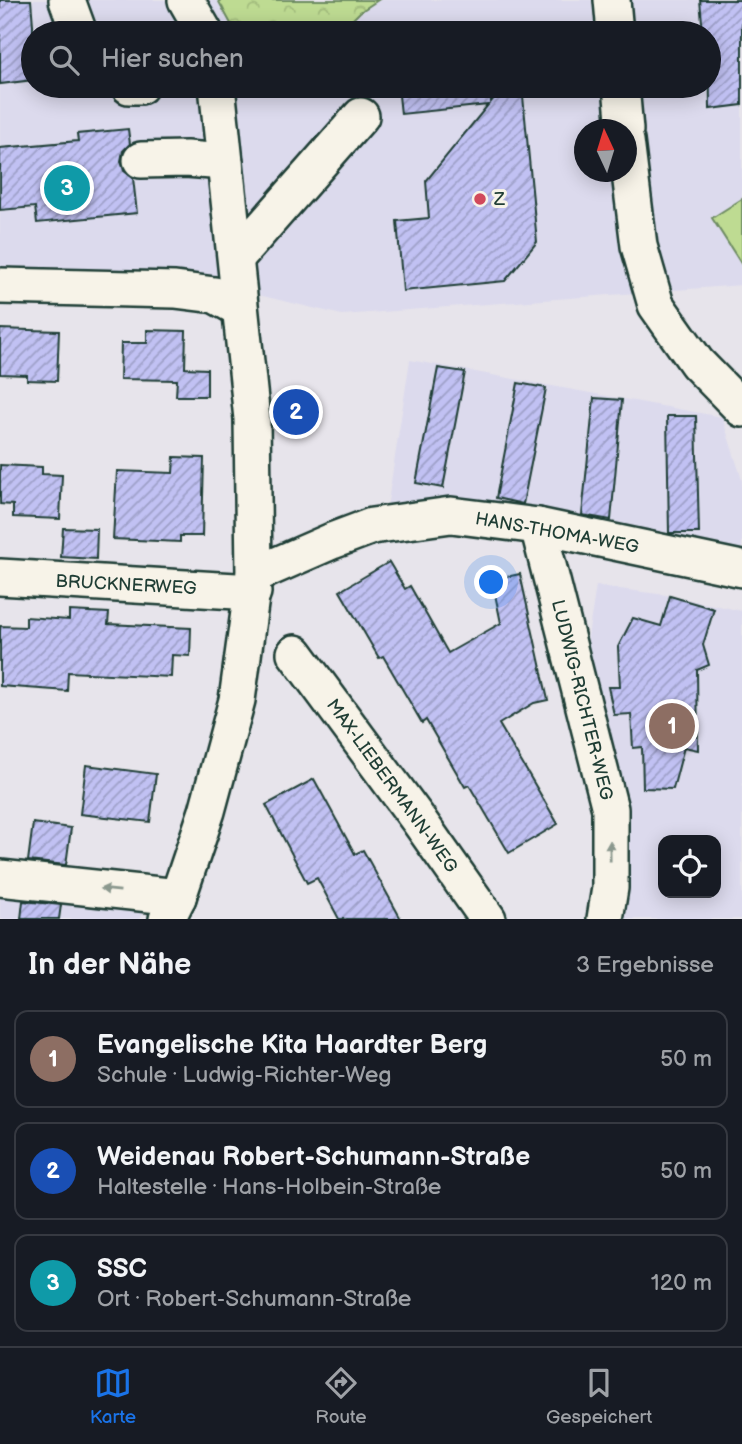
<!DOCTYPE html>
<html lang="de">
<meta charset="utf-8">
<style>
body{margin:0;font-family:"Balsamiq Sans",sans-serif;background:#242831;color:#f1f3f6}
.controls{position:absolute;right:21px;bottom:21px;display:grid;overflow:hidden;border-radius:14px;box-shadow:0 4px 18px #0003}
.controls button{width:63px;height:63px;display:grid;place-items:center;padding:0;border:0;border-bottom:2px solid #363941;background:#171b24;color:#f1f3f6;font:35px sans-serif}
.compass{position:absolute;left:574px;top:119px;width:63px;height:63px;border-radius:50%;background:#171b24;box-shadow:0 4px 18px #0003;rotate:356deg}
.you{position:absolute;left:492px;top:583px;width:24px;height:24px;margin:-18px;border:5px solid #fff;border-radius:50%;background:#1a73e8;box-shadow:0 0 0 10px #1a73e833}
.badge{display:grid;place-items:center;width:46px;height:46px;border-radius:50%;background:#1a73e8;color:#fff;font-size:23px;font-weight:700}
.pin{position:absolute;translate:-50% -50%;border:4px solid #fff;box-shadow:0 2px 7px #0006}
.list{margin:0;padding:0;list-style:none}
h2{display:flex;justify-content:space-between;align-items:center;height:91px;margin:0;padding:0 28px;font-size:30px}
h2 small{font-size:23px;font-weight:400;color:#9ea1a6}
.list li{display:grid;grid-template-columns:46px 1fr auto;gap:21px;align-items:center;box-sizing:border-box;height:98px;margin:0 14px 14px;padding:0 14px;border:2px solid #363941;border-radius:14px}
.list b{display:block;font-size:26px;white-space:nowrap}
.list p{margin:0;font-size:23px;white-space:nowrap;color:#9ea1a6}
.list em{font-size:23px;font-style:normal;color:#9ea1a6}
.icon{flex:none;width:38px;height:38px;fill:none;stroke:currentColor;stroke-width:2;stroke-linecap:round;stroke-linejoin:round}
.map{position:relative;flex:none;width:742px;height:919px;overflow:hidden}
.search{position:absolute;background:#171b24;box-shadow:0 4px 18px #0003;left:21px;right:21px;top:21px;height:77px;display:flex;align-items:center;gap:18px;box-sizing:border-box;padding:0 24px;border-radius:38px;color:#9ea1a6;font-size:26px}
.sheet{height:427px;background:#171b24}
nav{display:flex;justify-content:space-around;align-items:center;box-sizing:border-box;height:98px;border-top:2px solid #363941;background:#171b24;font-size:19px;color:#9ea1a6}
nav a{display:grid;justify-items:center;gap:4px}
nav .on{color:#1a73e8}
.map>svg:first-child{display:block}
.built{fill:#dcdaed;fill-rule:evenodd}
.forest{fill:url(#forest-crowns);stroke:#6e8c63;stroke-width:2}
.pitch{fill:#bedb92;stroke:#6e8c63;stroke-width:2}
.building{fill:url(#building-hatch);stroke:#1f3d34;stroke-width:2}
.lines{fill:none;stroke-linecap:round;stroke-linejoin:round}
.minor-casing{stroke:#1f3d34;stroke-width:40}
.minor{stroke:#f7f3e8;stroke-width:35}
.oneway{fill:#8b988e}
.poi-dot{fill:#d1495b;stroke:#f7f3e8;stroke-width:2.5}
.labels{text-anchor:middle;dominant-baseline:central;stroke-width:6;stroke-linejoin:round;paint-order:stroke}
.poi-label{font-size:18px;fill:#1f3d34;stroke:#f7f3e8;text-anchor:start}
.street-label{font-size:18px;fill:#1f3d34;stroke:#f7f3e8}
</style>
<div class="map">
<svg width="742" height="919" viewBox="0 0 742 919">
<defs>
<pattern id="forest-crowns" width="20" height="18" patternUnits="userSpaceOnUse" patternTransform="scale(1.75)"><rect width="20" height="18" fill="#bedb92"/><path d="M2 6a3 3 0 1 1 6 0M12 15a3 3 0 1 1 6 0" fill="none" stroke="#a3bd7e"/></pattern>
<pattern id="building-hatch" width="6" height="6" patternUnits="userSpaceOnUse" patternTransform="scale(1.75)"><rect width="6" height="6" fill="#c1c1f3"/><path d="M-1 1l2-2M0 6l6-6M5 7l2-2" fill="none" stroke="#9c9ec6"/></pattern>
</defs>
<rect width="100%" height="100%" fill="#e7e4eb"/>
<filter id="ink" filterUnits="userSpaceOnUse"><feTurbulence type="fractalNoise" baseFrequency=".0143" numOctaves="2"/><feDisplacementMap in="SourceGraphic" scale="14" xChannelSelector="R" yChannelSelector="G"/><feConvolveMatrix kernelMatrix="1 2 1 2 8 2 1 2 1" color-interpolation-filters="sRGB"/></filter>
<g filter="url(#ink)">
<g class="built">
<path d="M0,0H742V285L342,315L212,284L0,277ZM33,33H709V86H33ZM584,130H626V172H584Z"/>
<path d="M410,360L722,417L742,480V547L738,551L456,501H421L387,508Z"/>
<path d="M596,586L666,595L742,611V919H618L586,649ZM663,840H716V893H663Z"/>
<path d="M0,892L146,908L139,919H0Z"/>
</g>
<path class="forest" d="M218,0H378L360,12L339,33H236Z"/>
<path class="pitch" d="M742,199V265L712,218Z"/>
<g class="building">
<path d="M0,0H31L33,25V80L0,84Z"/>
<path d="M700,0H742V105L710,109L709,33H703Z"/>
<path d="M398,86H490L491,102L504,86H522L537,242L505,281L403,291L397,221L429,218L426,181L488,105L401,114Z"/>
<path d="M128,129L130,144L123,151L121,161L124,171L133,178L137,213L37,223L35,207L0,210V148L78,141L77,134Z"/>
<path d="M0,329L59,331L57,381L27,380V375L0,374Z"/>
<path d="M147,330L186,331L185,368L207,369V396H176L177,380L120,379L121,343H147Z"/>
<path d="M438,368L465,372L443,488L416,483Z"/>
<path d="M518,383L546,388L523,504L496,498Z"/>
<path d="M594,398L622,400L611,520L582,515Z"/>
<path d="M667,416H696L699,533H669Z"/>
<path d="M174,457L204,458L202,536H180V542L113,539L117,471L173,473Z"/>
<path d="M0,465L42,467V474L62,475L60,519L13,517V505L0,504Z"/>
<path d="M63,528L97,529L96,559L61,557Z"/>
<path d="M389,562L405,589L410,586L448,653L501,623L492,580L520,574L548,700L534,703L499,724L558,824L509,853L469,785L465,787L426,720L422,723L383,656L379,658L340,591Z"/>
<path d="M670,596L714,609L703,645L709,665L697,670L698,750L684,747L673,789L643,788L642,747L633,748L631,714L614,715L608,687H620L618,647L633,618L661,626Z"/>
<path d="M69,611L109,613L108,624L191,628L190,656L172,655L171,677L68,672L67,691L0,686V626L26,627V617L69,620Z"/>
<path d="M86,765L156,774L150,822L80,814Z"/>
<path d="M314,779L355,854L363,850L401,919H339L317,878L307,883L266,805Z"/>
<path d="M33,823L71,828L66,865L28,861Z"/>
<path d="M23,901L61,905L59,919H21Z"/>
</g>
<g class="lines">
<defs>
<g id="minor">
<path d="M67,0L79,33"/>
<path d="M186,0L205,33"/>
<path d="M612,0L615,33"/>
<path d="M129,86H140"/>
<path d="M621,86L625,130"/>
<path d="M626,141L639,246L656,305L697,363L742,409"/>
<path d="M141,160L186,159L225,162"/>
<path d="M236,258L361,116"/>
<path d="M0,286L175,290L215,295L240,309"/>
<path d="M538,526L610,809V888L605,919"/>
<path d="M254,575L332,541L372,526L451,515L538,526L742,569"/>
<path d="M0,577L253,592"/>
<path d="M295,653L417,818L488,919"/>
<path d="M0,878L178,897"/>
<path d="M167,919L178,897L207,811L237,700L254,575L252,419L217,86"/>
</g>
</defs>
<use href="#minor" class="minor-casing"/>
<use href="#minor" class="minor"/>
</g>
<defs><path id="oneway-solid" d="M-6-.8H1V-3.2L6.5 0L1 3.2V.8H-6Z" transform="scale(1.75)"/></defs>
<g class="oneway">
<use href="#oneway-solid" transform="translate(610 851) rotate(-91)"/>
<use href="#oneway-solid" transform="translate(110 890) rotate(-174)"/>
</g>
</g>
<circle class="poi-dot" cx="480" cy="199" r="7"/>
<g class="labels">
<g class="poi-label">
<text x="494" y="199">Z</text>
</g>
<g class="street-label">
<text transform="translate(557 533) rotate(10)">HANS-THOMA-WEG</text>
<text transform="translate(126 585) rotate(3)">BRUCKNERWEG</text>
<text transform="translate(582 700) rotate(76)">LUDWIG-RICHTER-WEG</text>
<text transform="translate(392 786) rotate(54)">MAX-LIEBERMANN-WEG</text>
</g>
</g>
</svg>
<div class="controls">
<button><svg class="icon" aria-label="locate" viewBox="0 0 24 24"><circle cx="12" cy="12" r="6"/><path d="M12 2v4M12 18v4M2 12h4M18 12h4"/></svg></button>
</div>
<svg class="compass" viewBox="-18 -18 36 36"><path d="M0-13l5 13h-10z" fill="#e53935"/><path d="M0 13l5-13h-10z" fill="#9ea1a6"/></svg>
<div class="you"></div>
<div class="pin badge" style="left:672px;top:726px;background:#8d6e63">1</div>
<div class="pin badge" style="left:296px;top:412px;background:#1a4fb4">2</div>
<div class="pin badge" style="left:67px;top:188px;background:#0f9aa8">3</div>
<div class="search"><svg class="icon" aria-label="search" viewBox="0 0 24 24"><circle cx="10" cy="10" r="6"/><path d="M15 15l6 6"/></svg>Hier suchen</div>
</div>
<section class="sheet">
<h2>In der Nähe<small>3 Ergebnisse</small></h2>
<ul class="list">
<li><span class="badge" style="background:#8d6e63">1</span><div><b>Evangelische Kita Haardter Berg</b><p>Schule · Ludwig-Richter-Weg</p></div><em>50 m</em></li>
<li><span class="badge" style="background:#1a4fb4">2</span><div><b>Weidenau Robert-Schumann-Straße</b><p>Haltestelle · Hans-Holbein-Straße</p></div><em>50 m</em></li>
<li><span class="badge" style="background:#0f9aa8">3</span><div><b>SSC</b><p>Ort · Robert-Schumann-Straße</p></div><em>120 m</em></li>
</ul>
</section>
<nav>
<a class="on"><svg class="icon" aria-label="map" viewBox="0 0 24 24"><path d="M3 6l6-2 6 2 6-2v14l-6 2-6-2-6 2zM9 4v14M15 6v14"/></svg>Karte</a>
<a><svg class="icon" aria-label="directions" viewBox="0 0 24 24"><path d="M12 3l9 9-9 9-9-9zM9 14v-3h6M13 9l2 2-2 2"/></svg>Route</a>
<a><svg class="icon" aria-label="saved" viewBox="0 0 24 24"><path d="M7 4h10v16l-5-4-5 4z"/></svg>Gespeichert</a>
</nav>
